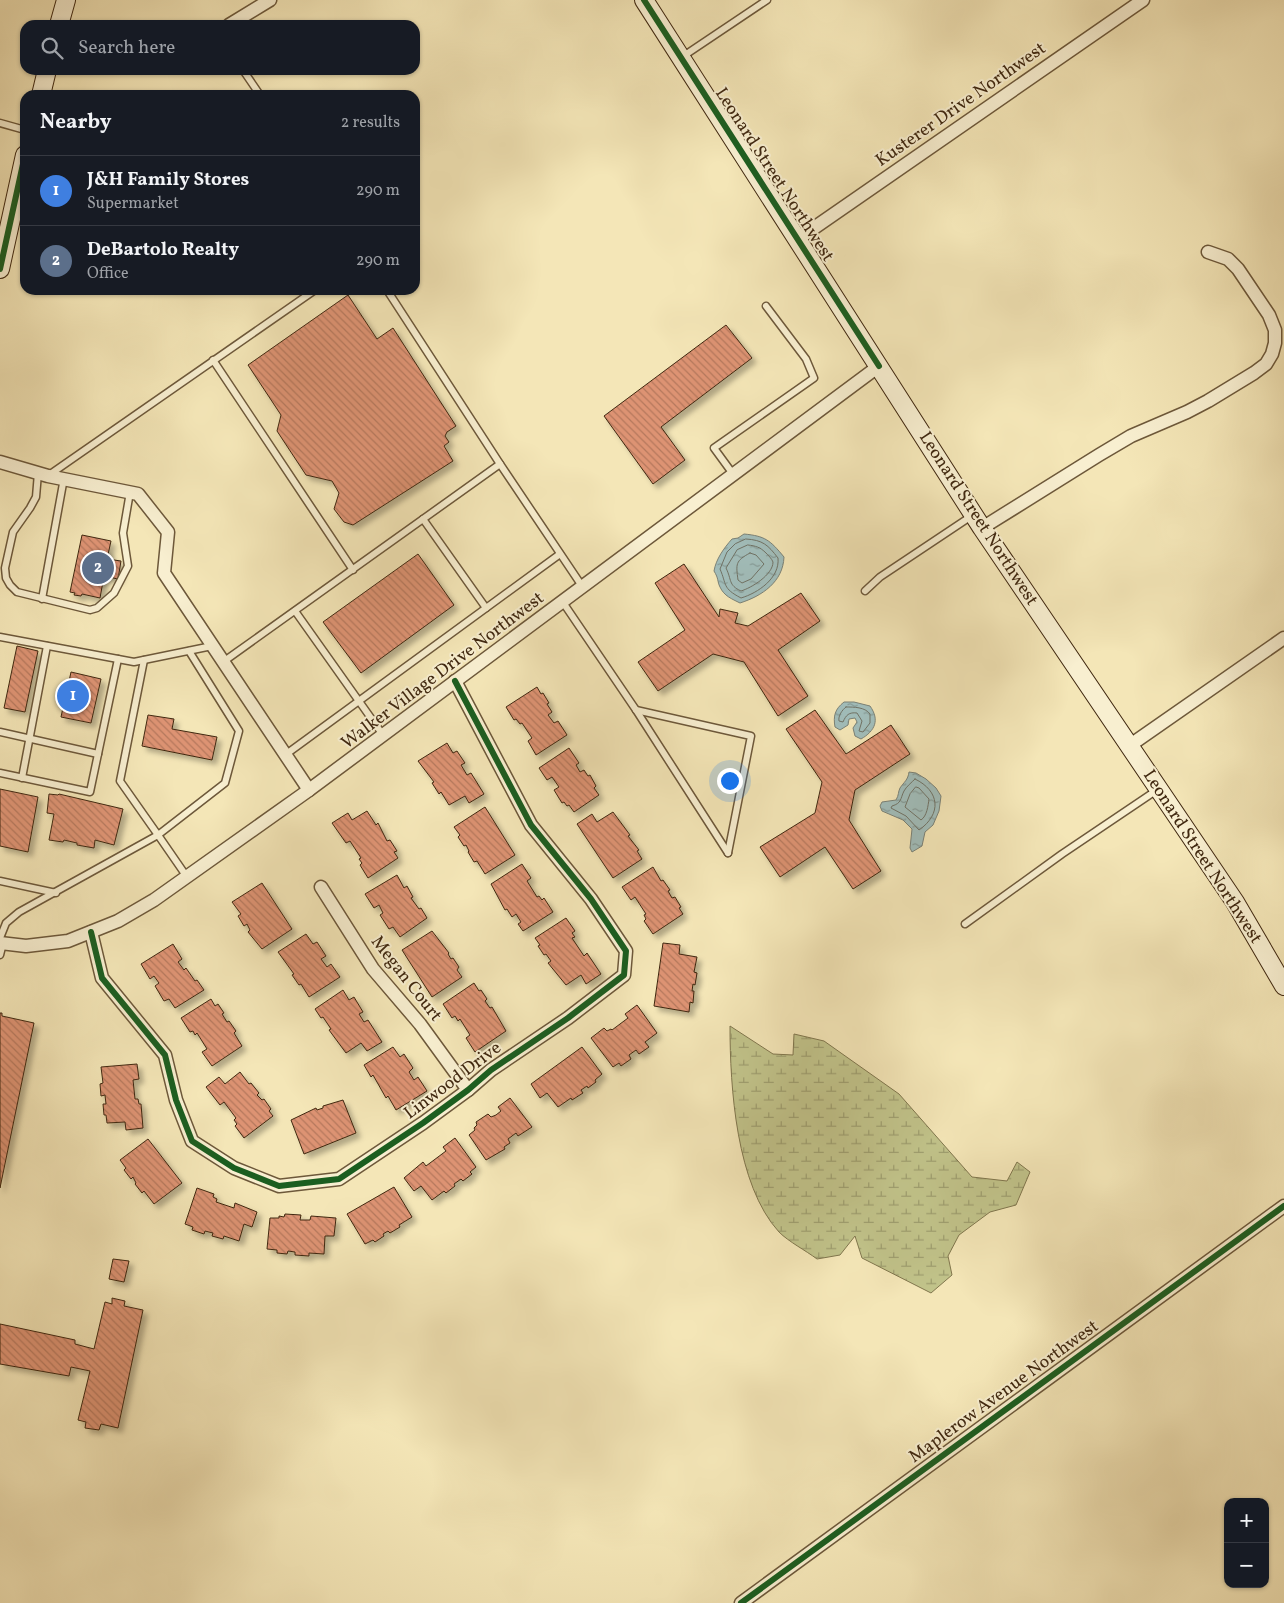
<!DOCTYPE html>
<meta charset="utf-8">
<style>
body{margin:0;font-family:Vollkorn,serif;background:#20242c;color:#f1f3f6}
.controls{position:absolute;right:15px;bottom:15px;display:grid;overflow:hidden;border-radius:10px;box-shadow:0 1px 4px #0004}
.controls button{width:45px;height:45px;display:grid;place-items:center;padding:0;border:0;border-bottom:1px solid #363941;background:#171b24;color:#f1f3f6;font:25px sans-serif}
.you{position:absolute;left:729px;top:780px;width:18px;height:18px;margin:-12px;border:4px solid #fff;border-radius:50%;background:#1a73e8;box-shadow:0 0 0 8px #1a73e833}
.badge{display:grid;place-items:center;width:32px;height:32px;border-radius:50%;background:#b45309;color:#fff;font-size:16px;font-weight:700}
.pin{position:absolute;translate:-50% -50%;border:2px solid #fff;box-shadow:0 1px 5px #0006}
.list{margin:0;padding:0;list-style:none}
h2{display:flex;justify-content:space-between;align-items:center;height:65px;margin:0;padding:0 20px;font-size:21px}
h2 small{font-size:16px;font-weight:400;color:#9ea1a6}
.list li{display:grid;grid-template-columns:32px 1fr auto;gap:15px;align-items:center;box-sizing:border-box;height:70px;padding:0 20px;border-top:1px solid #363941}
.list b{display:block;font-size:19px;white-space:nowrap}
.list p{margin:0;font-size:16px;white-space:nowrap;color:#9ea1a6}
.list em{font-size:16px;font-style:normal;color:#9ea1a6}
.icon{flex:none;width:28px;height:28px;fill:none;stroke:currentColor;stroke-width:2;stroke-linecap:round;stroke-linejoin:round}
.map{position:relative;flex:none;width:1284px;height:1603px;overflow:hidden}
.search{position:absolute;background:#171b24;box-shadow:0 1px 4px #0004;left:20px;top:20px;width:400px;height:55px;display:flex;align-items:center;gap:12px;box-sizing:border-box;padding:0 18px;border-radius:15px;color:#9ea1a6;font-size:19px}
.panel{position:absolute;background:#171b24;box-shadow:0 1px 4px #0004;left:20px;top:90px;width:400px;height:205px;border-radius:15px}
.map>svg:first-child{display:block}
.wetland{fill:url(#wetland-marsh);stroke:#80764d}
.water{fill:url(#water-ripples);stroke:#7a8176}
.lines{fill:none;stroke-linecap:round;stroke-linejoin:round}
.shore{stroke:#707265;stroke-width:1}
.building{fill:url(#building-back-hatch);stroke:#402810;filter:url(#shadow)}
.service-casing{stroke:#6d583a;stroke-width:9}
.minor-casing{stroke:#6d583a;stroke-width:15}
.secondary-casing{stroke:#402810;stroke-width:20}
.service{stroke:#f8efd0;stroke-width:6}
.minor{stroke:#f8efd0;stroke-width:12}
.secondary{stroke:#f8efd0;stroke-width:18}
.cycleway-casing{stroke:#f8efd0;stroke-width:9}
.cycleway{stroke:#1b5e20;stroke-width:6}
.labels{text-anchor:middle;dominant-baseline:central;stroke-width:4;stroke-linejoin:round;paint-order:stroke}
.street-label{font-size:18px;fill:#402810;stroke:#f8efd0}
</style>
<div class="map">
<svg width="1284" height="1603" viewBox="0 0 1284 1603">
<defs>
<pattern id="wetland-marsh" width="20" height="14" patternUnits="userSpaceOnUse" patternTransform="scale(1.25)"><rect width="20" height="14" fill="#c1c38a"/><path d="M1 5h8M5 5V1M11 12h8M15 12V8" fill="none" stroke="#9e9e6f"/></pattern>
<pattern id="water-ripples" width="26" height="14" patternUnits="userSpaceOnUse" patternTransform="scale(1.25)"><rect width="26" height="14" fill="#a1bdba"/><path d="M2 4q2-2 4 0t4 0M15 11q2-2 4 0t4 0" fill="none" stroke="#859a96"/></pattern>
<pattern id="building-back-hatch" width="6" height="6" patternUnits="userSpaceOnUse" patternTransform="scale(1.25)"><rect width="6" height="6" fill="#dd9373"/><path d="M-1 5l2 2M0 0l6 6M5-1l2 2" fill="none" stroke="#b5785d"/></pattern>
<filter id="shadow"><feDropShadow dx="4.5" dy="4.5" stdDeviation="2.5" flood-color="#0004"/></filter>
</defs>
<rect width="100%" height="100%" fill="#f4e6b7"/>
<filter id="stains"><feTurbulence type="fractalNoise" baseFrequency=".004" numOctaves="4"/><feColorMatrix values="0 0 0 0 .2 0 0 0 0 .09 0 0 0 0 .02 0 0 0 .5 -.17"/></filter>
<radialGradient id="worn" r=".72"><stop offset=".6" stop-color="#630" stop-opacity="0"/><stop offset="1" stop-color="#630" stop-opacity=".3"/></radialGradient>
<path class="wetland" d="M730,1026L773,1054L793,1055L794,1034L824,1041L899,1094L972,1177L1007,1181L1017,1162L1030,1172L1016,1205L990,1212L959,1235L948,1256L952,1275L931,1293L862,1258L855,1236L840,1255L817,1259C805,1250 789,1242 779,1232C736,1185 730,1087 730,1026Z"/>
<g class="water">
<path d="M744,534C765,536 770,540 784,557C783,582 762,596 740,603C732,599 724,596 720,587C717,581 719,579 714,571C716,559 724,548 732,539L738,538Z"/>
<path d="M844,702H854L870,706C880,720 875,731 861,739L855,736L853,728L857,722L855,718L849,719L848,725L840,730L835,727C833,716 835,709 844,702Z"/>
<path d="M909,772L916,773L926,779L936,788L941,796L939,811L933,825L925,832L922,846L912,852L910,848L912,829L903,820L882,811L880,806L882,802L896,800C899,795 898,792 900,788C904,782 908,780 909,772Z"/>
</g>
<g class="lines">
<g class="shore">
<path d="M746,539C763,540 768,545 778,558C780,578 758,593 741,598C722,588 727,585 720,569L727,552L735,544Z"/>
<path d="M748,545C756,546 760,547 766,553C768,555 772,559 773,562C773,575 751,588 741,591C728,585 732,580 726,568L737,550Z"/>
<path d="M750,553L756,555L764,564L751,579L742,583L738,580C736,564 735,561 750,553Z"/>
<path d="M846,707C854,707 865,707 870,714V723L863,732L859,731L862,721L857,713C849,712 846,715 843,722L839,721C838,716 842,710 846,707Z"/>
<path d="M915,779C940,791 942,814 919,830L906,816L891,808L892,806C902,803 900,799 904,791C906,787 912,782 915,779Z"/>
<path d="M916,787L919,788L929,799C928,806 927,816 921,820L905,807L910,794Z"/>
</g>
</g>
<g class="building">
<path d="M348,295L377,339L393,328L456,426L447,432L445,436L449,442L444,446L453,461L353,525L344,522L334,509L339,493L332,481L306,475L277,431L281,415L248,365Z"/>
<path d="M726,325L752,358L661,427L685,460L653,484L604,416Z"/>
<path d="M82,535L111,541L107,559L121,561L118,579L104,576L100,598L82,594L81,596L74,595L75,593L70,592Z"/>
<path d="M418,554L454,605L361,673L323,622Z"/>
<path d="M684,564L719,617L720,609L738,613L735,623L748,626L801,593L820,621L778,650L808,696L778,716L744,662L713,654L658,691L638,662L685,630L655,583Z"/>
<path d="M17,646L38,651L25,712L4,708Z"/>
<path d="M71,672L101,679L91,723L61,717L64,703H60L64,685L68,686Z"/>
<path d="M537,687L541,694L543,693L549,703L547,704L552,712L548,715L554,723L558,721L567,735L536,755L528,741L532,738L522,723L520,724L516,719L514,720L506,707Z"/>
<path d="M815,710L846,754L891,725L910,754L855,790L849,820L881,871L853,889L825,847L780,877L760,847L815,813L822,782L786,729Z"/>
<path d="M148,715L174,719L172,729L217,737L212,760L142,746Z"/>
<path d="M447,743L453,753L457,751L465,763L461,765L467,775L471,773L484,794L469,803L465,796L449,805L441,792L439,794L432,783L434,782L418,761Z"/>
<path d="M569,748L579,763L576,765L580,772L584,770L588,776L590,775L596,786L594,788L599,795L574,812L569,805L567,806L564,802L562,803L554,790L559,787L552,777L547,780L539,768Z"/>
<path d="M0,789L38,797L28,852L0,846Z"/>
<path d="M49,794L58,795L59,794L123,809L114,845L95,840L94,848L77,845V843L64,840L63,842L49,840L54,814L47,813Z"/>
<path d="M485,807L515,855L485,874L477,861L474,862L468,852L469,851L466,845L464,846L458,837L460,835L454,827Z"/>
<path d="M367,811L376,825L378,823L387,841L390,840L397,851L394,852L398,858L368,878L360,865L362,863L359,859L361,858L350,841L346,843L332,823L348,813L352,820Z"/>
<path d="M613,812L630,835L628,836L639,850L637,851L642,859L613,878L577,824L592,814L597,822Z"/>
<path d="M522,864L531,878L527,881L537,897L539,896L542,900L544,898L553,912L523,931L518,924L521,922L516,914L512,917L507,909L505,910L491,884Z"/>
<path d="M653,867L661,881L663,880L670,890L668,891L672,898L675,897L681,907L679,908L683,914L653,934L644,921L646,919L644,915L646,914L635,897L631,900L622,887Z"/>
<path d="M397,875L404,888L407,886L413,897L411,898L419,909L421,908L427,918L400,937L393,927L389,929L380,915L383,913L379,905L374,908L365,894Z"/>
<path d="M262,883L292,929L262,949L248,932L250,930L247,924L244,926L238,916L241,914L232,902Z"/>
<path d="M566,918L575,931L572,933L575,937L572,938L584,956L587,953L601,974L586,984L581,975L566,985L548,963L551,961L546,954L544,955L538,946L540,945L535,938Z"/>
<path d="M432,931L449,953L448,954L451,959L453,958L459,967L457,970L462,977L432,997L402,950Z"/>
<path d="M306,934L313,944L317,942L326,956L321,959L327,967L331,964L340,977L309,997L301,984L299,985L292,975L294,974L278,952Z"/>
<path d="M663,943L680,945L679,954L697,957L694,972L697,973L695,985L693,984L692,991H694L693,1003L690,1002L689,1012L654,1006Z"/>
<path d="M173,944L182,959L178,962L184,970L186,968L195,981L197,980L204,990L175,1008L169,999L164,1001L155,986L159,983L154,976L150,979L141,964Z"/>
<path d="M474,983L479,991L481,990L487,999L485,1001L490,1008L492,1007L506,1031L475,1052L466,1038L470,1035L460,1019L458,1021L455,1016L452,1018L443,1004Z"/>
<path d="M343,990L349,1000L354,997L363,1012L359,1014L364,1022L368,1020L382,1042L367,1051L361,1043L346,1053L329,1030L331,1029L323,1017L321,1018L315,1009Z"/>
<path d="M211,999L215,1006L218,1004L224,1013L222,1014L227,1022L229,1021L236,1031L234,1033L242,1046L212,1066L202,1052L207,1049L197,1033L195,1035L193,1031L190,1032L181,1018Z"/>
<path d="M637,1005L657,1033L645,1042L649,1047L639,1054L636,1050L629,1055L631,1059L621,1066L619,1063L613,1067L591,1038L604,1028L607,1031L611,1029L612,1030L628,1018L625,1014Z"/>
<path d="M0,1013H2V1016L34,1023L0,1188Z"/>
<path d="M393,1047L400,1057L404,1054L413,1068L409,1072L414,1080L418,1077L427,1091L396,1110L388,1096L386,1098L373,1075L371,1077L364,1065Z"/>
<path d="M582,1047L602,1074L595,1080L596,1082L588,1088L587,1086L581,1090L583,1093L572,1100L571,1098L558,1107L547,1093L540,1098L531,1084Z"/>
<path d="M137,1064L139,1079L133,1080L135,1099H138L139,1104H141L143,1128L126,1130L125,1122L107,1123L106,1115H104L103,1104H106L105,1095L101,1096L100,1084L103,1083L101,1067Z"/>
<path d="M240,1072L249,1084L251,1083L259,1093L257,1095L262,1100L264,1099L271,1109L269,1111L273,1116L244,1138L235,1126L237,1124L234,1120L236,1118L224,1102L220,1105L206,1087L219,1077L225,1084Z"/>
<path d="M510,1098L532,1127L518,1136L516,1133L508,1139L510,1143L504,1147L505,1149L486,1160L469,1135L475,1130L474,1128L477,1125L476,1122L488,1114L491,1117L496,1115L501,1111L498,1107Z"/>
<path d="M343,1100L356,1133L304,1154L291,1120L316,1108L317,1110L323,1108V1106Z"/>
<path d="M455,1138L476,1167L470,1172L472,1174L463,1181L461,1179L454,1184L455,1186L446,1193L444,1191L432,1200L421,1186L414,1191L404,1178L423,1162L426,1166L446,1151L443,1147Z"/>
<path d="M148,1139L182,1183L154,1204L144,1191L142,1193L135,1184L136,1183L133,1177L131,1179L124,1170L126,1168L120,1160Z"/>
<path d="M394,1187L412,1217L399,1225L400,1227L390,1233L388,1231L383,1234L384,1236L375,1242L373,1240L365,1244L347,1214Z"/>
<path d="M197,1188L214,1194L213,1197L217,1199L216,1202L234,1208L235,1203L257,1212L252,1227L244,1224L239,1241L224,1236L223,1239L212,1236L213,1233L205,1231L204,1234L192,1230L193,1227L185,1224Z"/>
<path d="M285,1214L301,1215L300,1220H310L311,1216L336,1218L334,1236H325L324,1254L309,1253V1256L295,1255V1252L288,1251L287,1254L277,1253V1250L267,1249L270,1218H279V1216L284,1217Z"/>
<path d="M113,1259L129,1261L124,1282L109,1279Z"/>
<path d="M112,1298L125,1301L124,1306L143,1310L118,1428L101,1424L99,1430L85,1428L86,1422L78,1420L90,1371L71,1367L69,1376L0,1364V1324L75,1340V1344L94,1349L105,1302L112,1304Z"/>
</g>
<g class="lines">
<defs>
<g id="service">
<path d="M682,57L767,0"/>
<path d="M243,70L260,95"/>
<path d="M0,123L25,130"/>
<path d="M387,290L500,464L582,586"/>
<path d="M213,360L353,570"/>
<path d="M38,473L36,497L30,508L13,532L5,568L6,578L10,585L17,592L90,610L97,608L114,593L128,566L123,533L130,492"/>
<path d="M733,474L714,448L814,378L806,359L766,306"/>
<path d="M49,475L315,290"/>
<path d="M423,519L486,608"/>
<path d="M865,591L880,577L973,515"/>
<path d="M42,599L64,478"/>
<path d="M562,601L636,710L728,853"/>
<path d="M295,611L383,735"/>
<path d="M0,637L134,662L212,646"/>
<path d="M144,660L120,781L158,835L225,783L239,731L189,651"/>
<path d="M223,662L500,464"/>
<path d="M636,710L751,736L728,853"/>
<path d="M0,732L98,754"/>
<path d="M285,755L560,554"/>
<path d="M0,773L90,792L118,659"/>
<path d="M22,778L47,646"/>
<path d="M0,881L56,893"/>
<path d="M965,924L1062,854L1157,790"/>
<path d="M0,938L6,923L19,912L158,835L187,877"/>
<path d="M0,955L3,943"/>
</g>
<g id="minor">
<path d="M229,25L270,0"/>
<path d="M798,239L1143,0"/>
<path d="M0,462L48,476L138,494L168,532L164,573L309,790"/>
<path d="M982,528L1099,455L1131,436L1187,412L1208,401L1254,373L1266,364L1272,354L1275,343V330L1269,315L1238,269L1228,259L1208,252"/>
<path d="M1129,746L1284,638"/>
<path d="M321,887L373,969L420,1024L468,1090"/>
<path d="M91,932L102,978L165,1055L176,1100L192,1141L234,1168L279,1186L339,1179L423,1123L468,1090L491,1070L568,1018L624,975L626,951L591,899L531,825L455,681"/>
<path d="M0,943L26,946L68,941L118,921L154,900L309,790L879,366"/>
<path d="M741,1603L1284,1206"/>
</g>
<g id="secondary">
<path d="M644,0L982,528L1235,902L1284,986"/>
<path d="M59,25L66,0"/>
<path d="M41,95L47,70"/>
<path d="M0,269L25,155"/>
</g>
</defs>
<use href="#service" class="service-casing"/>
<use href="#minor" class="minor-casing"/>
<use href="#secondary" class="secondary-casing"/>
<use href="#service" class="service"/>
<use href="#minor" class="minor"/>
<use href="#secondary" class="secondary"/>
<defs>
<g id="cycleway">
<path d="M644,0L879,366"/>
<path d="M0,269L25,155"/>
<path d="M91,932L102,978L165,1055L176,1100L192,1141L234,1168L279,1186L339,1179L423,1123L468,1090L491,1070L568,1018L624,975L626,951L591,899L531,825L455,681"/>
<path d="M741,1603L1284,1206"/>
</g>
</defs>
<use href="#cycleway" class="cycleway-casing"/>
<use href="#cycleway" class="cycleway"/>
</g>
<g class="labels">
<g class="street-label">
<text transform="translate(961 105) rotate(-35)">Kusterer Drive Northwest</text>
<text transform="translate(774 175) rotate(57)">Leonard Street Northwest</text>
<text transform="translate(978 519) rotate(57)">Leonard Street Northwest</text>
<text transform="translate(443 671) rotate(-37)">Walker Village Drive Northwest</text>
<text transform="translate(1202 857) rotate(57)">Leonard Street Northwest</text>
<text transform="translate(406 979) rotate(52)">Megan Court</text>
<text transform="translate(453 1081) rotate(-37)">Linwood Drive</text>
<text transform="translate(1004 1392) rotate(-36)">Maplerow Avenue Northwest</text>
</g>
</g>
<rect width="100%" height="100%" filter="url(#stains)"/>
<rect width="100%" height="100%" fill="url(#worn)"/>
</svg>
<div class="controls">
<button>+</button>
<button>−</button>
</div>
<div class="you"></div>
<div class="pin badge" style="left:73px;top:696px;background:#3f7fe0">1</div>
<div class="pin badge" style="left:98px;top:568px;background:#5c6f8a">2</div>
<div class="search"><svg class="icon" aria-label="search" viewBox="0 0 24 24"><circle cx="10" cy="10" r="6"/><path d="M15 15l6 6"/></svg>Search here</div>
<section class="panel">
<h2>Nearby<small>2 results</small></h2>
<ul class="list">
<li><span class="badge" style="background:#3f7fe0">1</span><div><b>J&amp;H Family Stores</b><p>Supermarket</p></div><em>290 m</em></li>
<li><span class="badge" style="background:#5c6f8a">2</span><div><b>DeBartolo Realty</b><p>Office</p></div><em>290 m</em></li>
</ul>
</section>
</div>
